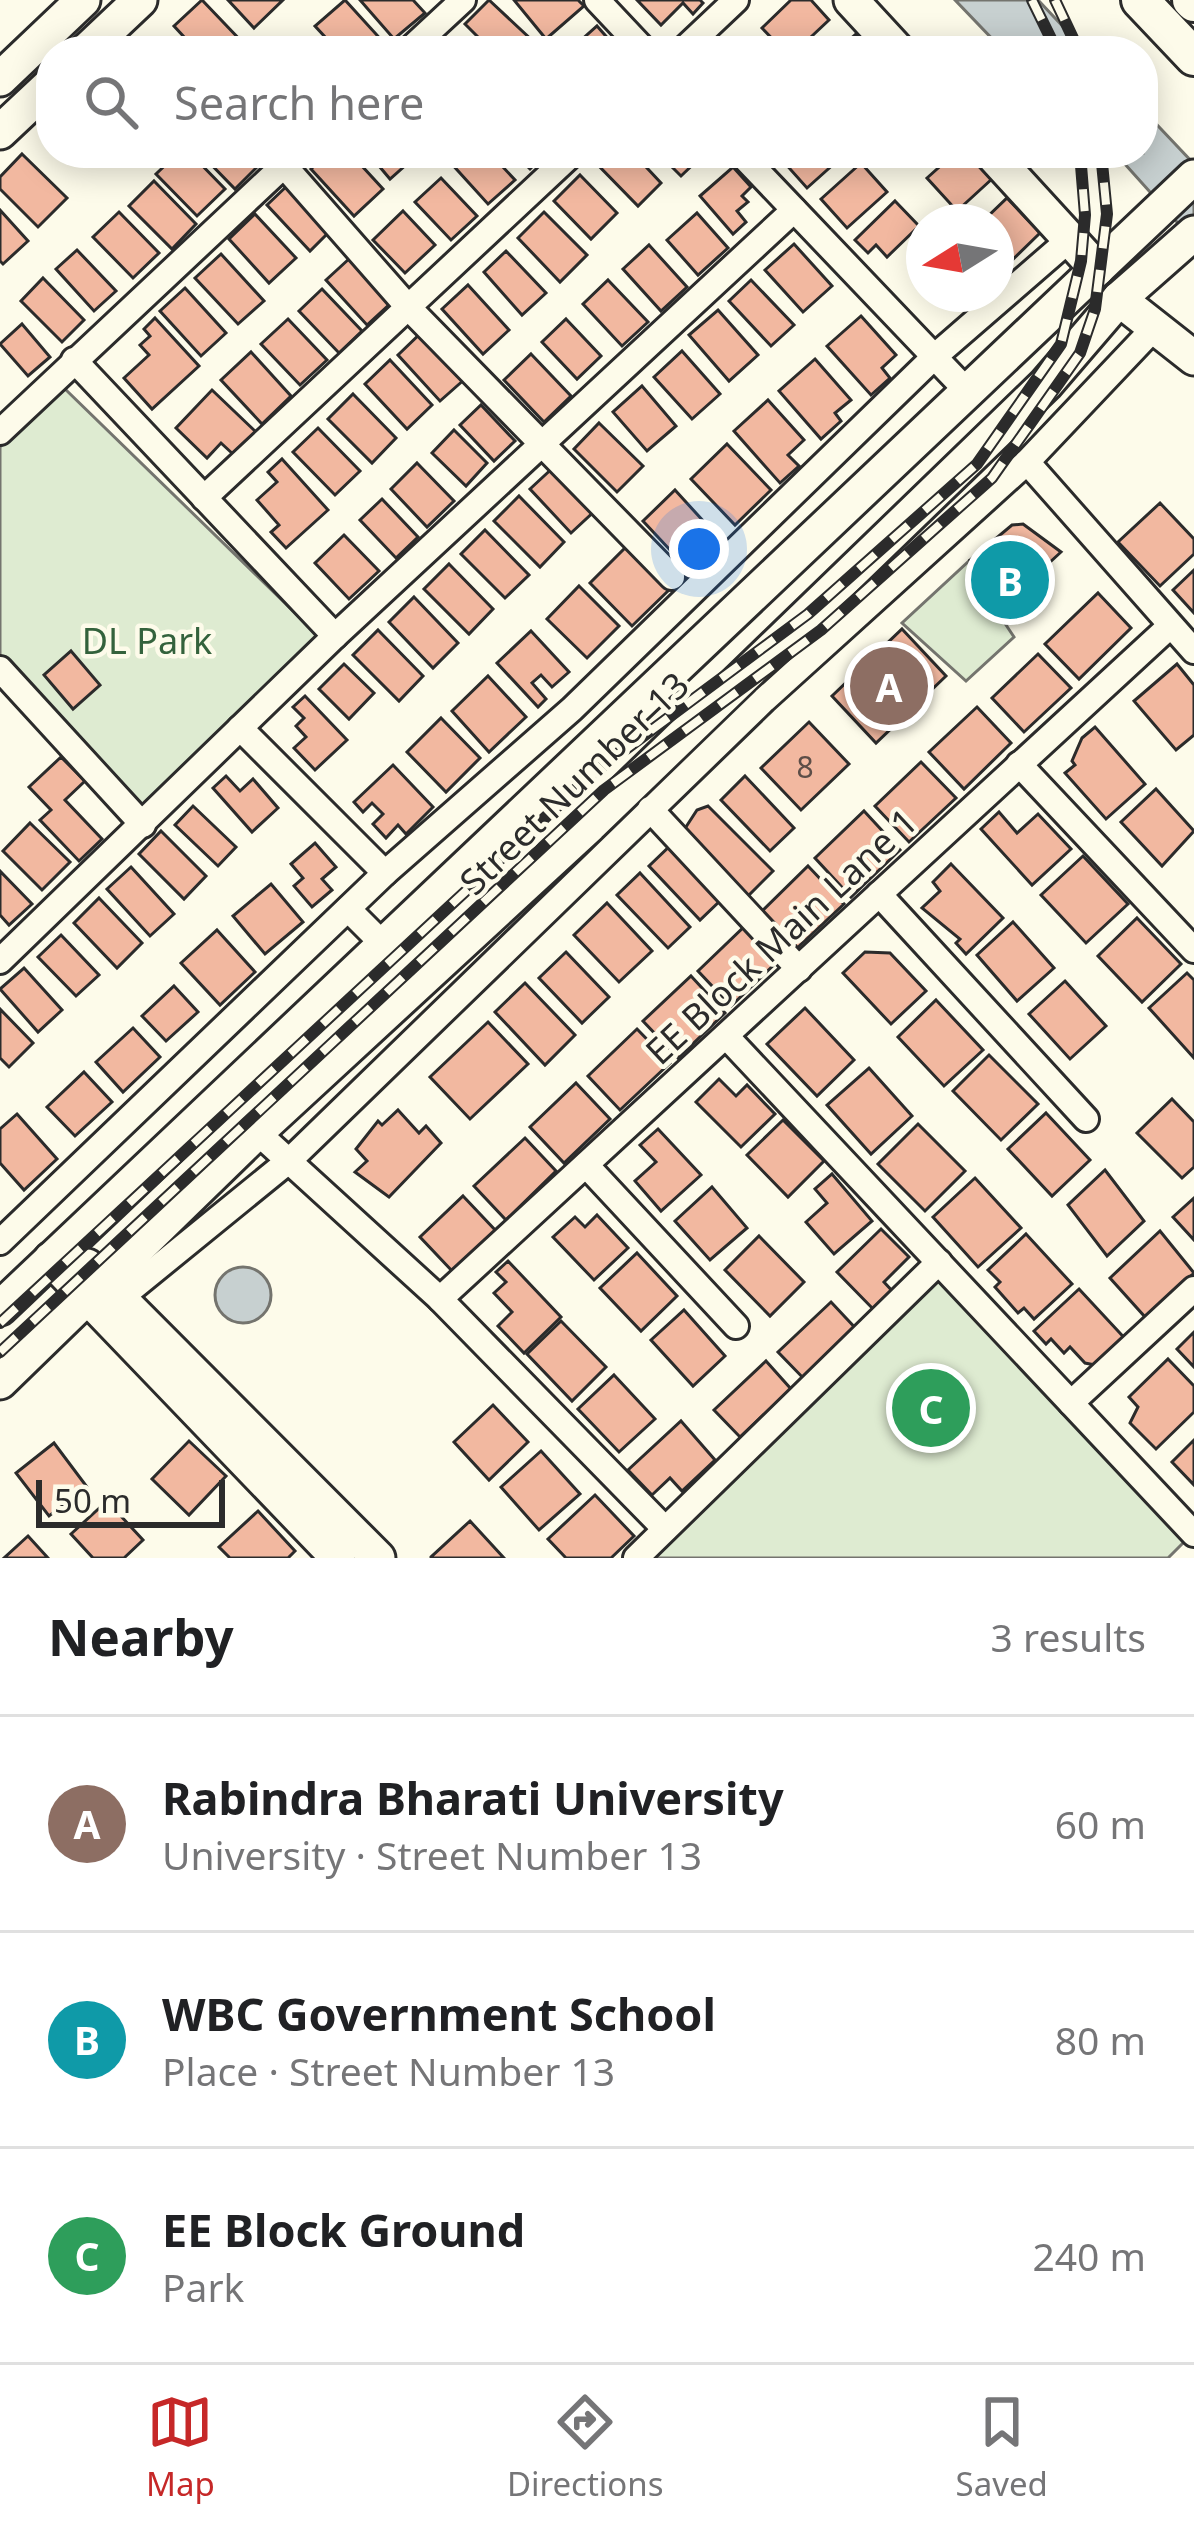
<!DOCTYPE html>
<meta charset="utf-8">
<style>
body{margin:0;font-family:"Noto Sans",sans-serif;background:#f6f6f6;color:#202124}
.compass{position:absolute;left:906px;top:204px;width:108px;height:108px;border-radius:50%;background:#fff;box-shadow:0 6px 30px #0003;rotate:259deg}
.scale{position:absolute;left:36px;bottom:30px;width:189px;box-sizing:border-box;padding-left:12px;border:6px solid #2b2b2b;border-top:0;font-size:33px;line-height:42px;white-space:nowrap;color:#2b2b2b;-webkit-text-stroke:9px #fdfbea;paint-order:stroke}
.you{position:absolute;left:699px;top:549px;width:42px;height:42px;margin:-30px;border:9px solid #fff;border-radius:50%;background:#1a73e8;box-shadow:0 0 0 18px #1a73e833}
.badge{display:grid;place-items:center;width:78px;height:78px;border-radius:50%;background:#c62828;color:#fff;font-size:39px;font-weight:700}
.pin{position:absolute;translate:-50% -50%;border:6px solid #fff;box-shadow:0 3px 12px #0006}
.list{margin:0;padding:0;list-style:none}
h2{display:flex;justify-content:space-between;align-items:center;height:156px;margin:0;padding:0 48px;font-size:51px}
h2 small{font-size:39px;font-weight:400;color:#757577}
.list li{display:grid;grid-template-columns:78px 1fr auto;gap:36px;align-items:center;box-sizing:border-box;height:216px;padding:0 48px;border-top:3px solid #e0e0e0}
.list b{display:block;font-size:45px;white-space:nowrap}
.list p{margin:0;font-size:39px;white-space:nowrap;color:#757577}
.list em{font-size:39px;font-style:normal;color:#757577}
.icon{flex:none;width:66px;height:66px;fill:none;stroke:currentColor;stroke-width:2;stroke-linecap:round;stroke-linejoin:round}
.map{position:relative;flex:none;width:1194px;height:1558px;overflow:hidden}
.search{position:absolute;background:#fff;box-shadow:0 6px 30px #0003;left:36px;right:36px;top:36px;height:132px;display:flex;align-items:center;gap:30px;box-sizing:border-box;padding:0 42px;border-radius:48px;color:#757577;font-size:45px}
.sheet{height:804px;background:#fff}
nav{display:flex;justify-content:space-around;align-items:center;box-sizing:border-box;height:168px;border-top:3px solid #e0e0e0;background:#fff;font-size:33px;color:#757577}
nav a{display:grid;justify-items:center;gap:6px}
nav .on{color:#c62828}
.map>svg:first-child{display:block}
.green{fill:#deebd1;stroke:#74746e;stroke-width:3}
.water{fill:#c7d0d0;stroke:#74746e;stroke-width:3}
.building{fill:#f2b8a0;stroke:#2b2b2b;stroke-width:3}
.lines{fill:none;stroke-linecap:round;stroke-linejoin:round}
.street-casing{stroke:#2b2b2b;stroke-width:30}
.secondary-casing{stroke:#2b2b2b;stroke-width:39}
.primary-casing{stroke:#2b2b2b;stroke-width:42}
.street{stroke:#fdfbea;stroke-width:24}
.secondary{stroke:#fdfbea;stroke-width:33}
.primary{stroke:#fdfbea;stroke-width:36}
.rail-casing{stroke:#2b2b2b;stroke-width:12}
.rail{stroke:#fdfbea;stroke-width:8;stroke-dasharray:22;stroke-linecap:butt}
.labels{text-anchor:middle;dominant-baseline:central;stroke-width:9;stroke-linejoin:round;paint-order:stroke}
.number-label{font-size:30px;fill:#5d4e48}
.park-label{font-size:36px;fill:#34623c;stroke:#fdfbea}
.street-label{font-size:36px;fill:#2b2b2b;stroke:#fdfbea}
</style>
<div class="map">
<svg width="1194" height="1558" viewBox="0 0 1194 1558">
<rect width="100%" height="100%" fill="#fdfbea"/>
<g class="green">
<path d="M64,388L325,642L142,816L0,658V447Z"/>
<path d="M969,561L1013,620L1006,625L1014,637L966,681L902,623Z"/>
<path d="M936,1274L1185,1541L1168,1558H647Z"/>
</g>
<g class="water">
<path d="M955,0H1038L1086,51L1049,41L1003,50Z"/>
<path d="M1143,110L1194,164V241L1115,153H1143Z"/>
<circle cx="243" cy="1295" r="28"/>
</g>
<g class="building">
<path d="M202,0L244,44L237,51H197L174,26Z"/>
<path d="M228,0H283L254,28Z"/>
<path d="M345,0L386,45L379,51H338L315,26Z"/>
<path d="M360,0H413L425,13L394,39Z"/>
<path d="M489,0L536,44L528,51H492L465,24Z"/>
<path d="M514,0H578L584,6L546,39Z"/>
<path d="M637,0H700L703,3L693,14L683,3L661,25Z"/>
<path d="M791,0H811L829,20L796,51H784L762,28Z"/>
<path d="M597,26L619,51H569Z"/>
<path d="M856,34L871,51H836Z"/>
<path d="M178,153H190L225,189L197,216L156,174Z"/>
<path d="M200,153H257L264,160L235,189Z"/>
<path d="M328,153H350L383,189L354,216L311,169Z"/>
<path d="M368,153H415L417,155L390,179Z"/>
<path d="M460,153H490L515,180L488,204L450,162Z"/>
<path d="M514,153H546L530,169Z"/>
<path d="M605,153H633L661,183L638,206L595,162Z"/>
<path d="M658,153H705L681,176Z"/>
<path d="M790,153H846L807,188L782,160Z"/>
<path d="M955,153H971L993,178L957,211L927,178Z"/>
<path d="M22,154L67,198L38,227L0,189V177Z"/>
<path d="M861,163L887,192L847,228L821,199Z"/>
<path d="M733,167L751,187L742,196L748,202L737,211L746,222L733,234L700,196Z"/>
<path d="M580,175L617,213L591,239L554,201Z"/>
<path d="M441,178L477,216L451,240L415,202Z"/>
<path d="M154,181L196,224L172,249L129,206Z"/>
<path d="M289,184L332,229L310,251L267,205Z"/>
<path d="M1007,198L1040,233L1000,272L996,222H982Z"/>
<path d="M895,201L919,226L887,257L876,245L868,253L855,240Z"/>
<path d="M0,210L28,241L3,264L0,261Z"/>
<path d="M403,211L435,245L405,273L373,240Z"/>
<path d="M119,212L159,253L133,278L93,237Z"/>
<path d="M544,212L587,255L560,282L518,238Z"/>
<path d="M697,213L728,248L698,275L667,240Z"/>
<path d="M255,214L296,258L269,283L229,239Z"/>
<path d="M794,244L832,286L803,312L765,270Z"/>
<path d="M649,245L687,287L661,311L623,269Z"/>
<path d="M77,250L116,291L94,311L56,269Z"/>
<path d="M506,251L546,293L522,315L484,272Z"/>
<path d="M221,254L264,301L238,324L195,278Z"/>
<path d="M350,258L392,302L367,325L326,280Z"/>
<path d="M43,278L84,320L62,342L21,301Z"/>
<path d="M608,280L648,322L622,346L583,304Z"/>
<path d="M751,280L794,325L771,346L729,301Z"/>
<path d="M468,285L509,330L483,354L442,309Z"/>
<path d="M185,288L226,333L201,356L160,311Z"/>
<path d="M322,289L362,331L339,353L299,311Z"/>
<path d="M941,294H981L970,305L961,295L951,305Z"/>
<path d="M718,310L758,355L729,381L689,335Z"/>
<path d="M861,316L896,355L882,368L890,378L871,395L827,346Z"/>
<path d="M155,318L199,366L152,409L124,378L149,355L140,345L150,336L144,329Z"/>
<path d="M288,319L327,360L300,385L261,344Z"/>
<path d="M566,319L601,356L577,379L542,342Z"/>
<path d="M22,324L50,357L28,376L0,344Z"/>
<path d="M423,331L466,378L440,401L398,355Z"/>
<path d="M682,351L720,394L692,419L654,377Z"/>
<path d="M251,352L291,396L262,424L221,380Z"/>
<path d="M531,354L571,396L544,422L504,380Z"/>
<path d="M815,359L851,400L835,413L841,421L821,439L779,391Z"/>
<path d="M390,360L432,405L407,429L365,384Z"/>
<path d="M642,386L676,426L647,451L613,412Z"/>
<path d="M212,390L256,432L234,455L221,443L207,458L176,428Z"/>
<path d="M353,394L396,438L372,463L328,419Z"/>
<path d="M768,400L804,440L788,455L799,466L780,483L734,431Z"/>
<path d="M481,405L515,441L494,461L460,425Z"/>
<path d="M599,423L643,466L617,492L574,449Z"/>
<path d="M318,428L360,471L335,495L293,452Z"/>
<path d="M454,430L487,463L466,486L432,453Z"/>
<path d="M727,444L771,490L735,525L691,479Z"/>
<path d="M282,459L328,510L286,548L271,532L279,525L257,500L277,482L268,472Z"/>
<path d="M417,463L454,501L427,527L391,489Z"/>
<path d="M558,463L599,507L571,533L530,489Z"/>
<path d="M675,490L716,535L684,565L643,521Z"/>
<path d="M519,496L564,542L540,567L494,521Z"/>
<path d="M382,499L418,537L396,558L360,520Z"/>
<path d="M1160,503L1194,539V554L1160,586L1118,542Z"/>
<path d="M1023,524L1061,552L1009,600L970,560L1012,525Z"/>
<path d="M485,530L529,575L505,598L461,554Z"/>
<path d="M344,535L379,571L349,599L315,563Z"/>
<path d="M628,545L670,589L632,626L590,583Z"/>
<path d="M449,564L493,609L469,634L424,589Z"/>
<path d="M1194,570V613L1173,590Z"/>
<path d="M579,586L619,626L587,658L547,619Z"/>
<path d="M1098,593L1131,628L1079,679L1045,644Z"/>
<path d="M414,597L458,643L433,668L389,622Z"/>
<path d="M902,629L946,676L876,743L832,696Z"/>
<path d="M378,630L423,676L399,701L353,655Z"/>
<path d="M531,631L569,672L552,687L541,675L532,683L546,699L538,707L497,663Z"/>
<path d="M71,651L100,685L73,709L44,675Z"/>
<path d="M1038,654L1071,688L1024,732L992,698Z"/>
<path d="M344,664L374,693L349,719L319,689Z"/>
<path d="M1177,664L1194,685V735L1176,750L1134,701Z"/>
<path d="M488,676L526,717L489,752L452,711Z"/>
<path d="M305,696L347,740L315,770L294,748L306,737L296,726L304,718L293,707Z"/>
<path d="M977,707L1011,743L964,789L929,752Z"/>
<path d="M441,718L480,758L446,792L407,752Z"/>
<path d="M809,722L849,764L801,810L761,768Z"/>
<path d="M1095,727L1145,784L1106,819L1065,773L1075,765L1072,761L1082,738Z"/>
<path d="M61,757L85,781L65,800L102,839L79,861L40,820L51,810L29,787Z"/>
<path d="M921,762L956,798L909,842L875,806Z"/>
<path d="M393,765L433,807L406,834L398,825L386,838L373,824L383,814L372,803L363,812L354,802Z"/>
<path d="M226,776L240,791L253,779L278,808L252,832L213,788Z"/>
<path d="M745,776L794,828L770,851L721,800Z"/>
<path d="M1156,789L1194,831L1162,866L1121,822Z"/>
<path d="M193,806L236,847L218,866L175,825Z"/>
<path d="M708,806L773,871L747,897L684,830L697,810Z"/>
<path d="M864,811L900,850L851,897L815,858Z"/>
<path d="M999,812L1017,833L1038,814L1071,849L1032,885L981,829Z"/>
<path d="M30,823L70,862L42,890L3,851Z"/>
<path d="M161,831L206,876L184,899L139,854Z"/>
<path d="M315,843L336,867L322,879L332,890L312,907L294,886L303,878L291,864Z"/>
<path d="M672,844L723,898L700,920L649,866Z"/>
<path d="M1083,856L1128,904L1086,943L1041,895Z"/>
<path d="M951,864L1003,918L966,954L956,943L960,939L922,908L940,891L933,882Z"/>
<path d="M808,866L844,904L795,950L760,913Z"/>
<path d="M131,867L174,914L150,936L107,889Z"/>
<path d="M0,871L32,904L9,925L0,915Z"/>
<path d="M640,873L690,927L668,948L617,895Z"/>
<path d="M271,884L303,922L265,954L233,916Z"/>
<path d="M99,898L142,943L117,968L74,923Z"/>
<path d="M607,903L652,951L619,982L574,935Z"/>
<path d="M1137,918L1181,964L1142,1002L1098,956Z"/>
<path d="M1013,922L1054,968L1017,1001L977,955Z"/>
<path d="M746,925L779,960L731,1006L698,971Z"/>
<path d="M217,930L255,972L220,1005L181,963Z"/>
<path d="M61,935L99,975L76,996L38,957Z"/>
<path d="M566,952L609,997L582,1023L539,978Z"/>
<path d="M865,952L890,953L926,991L891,1024L843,973Z"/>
<path d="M24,968L62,1010L38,1032L0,989Z"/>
<path d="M1187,973L1194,980V1058L1149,1008Z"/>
<path d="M691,976L725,1013L678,1058L643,1021Z"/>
<path d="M1065,981L1106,1026L1070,1059L1029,1014Z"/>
<path d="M525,983L575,1035L545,1065L495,1012Z"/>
<path d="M174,986L198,1012L166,1041L142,1016Z"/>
<path d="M936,1000L983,1050L944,1086L898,1037Z"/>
<path d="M805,1008L854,1060L817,1096L767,1044Z"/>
<path d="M0,1009L33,1043L9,1067L0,1058Z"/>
<path d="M488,1022L528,1064L470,1119L430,1077Z"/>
<path d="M133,1028L160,1057L123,1092L96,1062Z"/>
<path d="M637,1029L670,1063L620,1110L588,1076Z"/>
<path d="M989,1055L1038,1104L1001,1140L953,1091Z"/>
<path d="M869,1068L912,1116L871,1154L827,1105Z"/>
<path d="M84,1072L112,1102L75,1136L47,1107Z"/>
<path d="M719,1079L736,1096L747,1085L775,1114L741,1147L696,1102Z"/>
<path d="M576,1083L610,1119L564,1163L530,1127Z"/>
<path d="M1172,1099L1194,1122V1167L1182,1178L1137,1133Z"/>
<path d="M398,1110L419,1133L426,1126L441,1143L389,1197L355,1172L367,1161L356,1149L378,1121L382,1125Z"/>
<path d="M1046,1113L1090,1160L1052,1196L1008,1149Z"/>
<path d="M17,1114L57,1159L24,1190L0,1163V1129Z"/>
<path d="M783,1120L824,1161L788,1197L747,1155Z"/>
<path d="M918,1124L965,1171L925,1211L878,1164Z"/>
<path d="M658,1129L701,1175L661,1211L635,1181L656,1162L640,1145Z"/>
<path d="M525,1138L556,1171L506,1220L474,1186Z"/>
<path d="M1105,1170L1144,1221L1107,1256L1068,1205Z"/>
<path d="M832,1174L872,1221L834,1254L806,1222L827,1203L815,1189Z"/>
<path d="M975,1178L1021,1228L978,1267L933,1217Z"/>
<path d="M712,1187L747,1228L710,1260L675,1221Z"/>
<path d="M463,1196L497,1232L454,1273L420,1237Z"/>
<path d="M1194,1198V1240L1173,1217Z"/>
<path d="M597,1215L628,1248L594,1280L553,1237L575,1217L585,1227Z"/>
<path d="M881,1229L909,1257L884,1282L895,1294L876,1312L837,1272Z"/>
<path d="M1160,1231L1194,1273L1146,1318L1110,1278Z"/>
<path d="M1026,1234L1072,1284L1034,1319L1024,1308L1018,1313L995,1287L1000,1282L988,1270Z"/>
<path d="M759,1236L804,1282L770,1316L725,1270Z"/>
<path d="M637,1253L677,1296L641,1331L600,1288Z"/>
<path d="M508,1261L561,1317L524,1353L498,1326L512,1312L494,1293L506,1282L496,1272Z"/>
<path d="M1079,1289L1131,1345L1100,1366L1085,1363L1070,1347L1064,1353L1051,1339L1046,1344L1034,1331Z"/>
<path d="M831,1302L860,1333L808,1383L778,1352Z"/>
<path d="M684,1310L725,1356L693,1386L651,1340Z"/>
<path d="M561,1321L606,1367L572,1401L527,1354Z"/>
<path d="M1194,1332V1367L1177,1349Z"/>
<path d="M1168,1359L1194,1386V1412L1156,1449L1130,1423L1138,1407L1129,1397Z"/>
<path d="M766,1361L791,1389L740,1437L714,1410Z"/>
<path d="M614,1375L655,1419L619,1452L578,1409Z"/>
<path d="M493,1405L528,1442L489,1480L454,1442Z"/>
<path d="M681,1421L715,1460L682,1491L670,1478L652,1495L628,1470Z"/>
<path d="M1194,1440V1485L1172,1462Z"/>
<path d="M189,1441L226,1476L189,1515L152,1479Z"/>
<path d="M54,1443L87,1487L49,1516L16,1473Z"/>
<path d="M541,1451L580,1494L539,1530L501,1487Z"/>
<path d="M595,1495L634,1536L611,1558H566L548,1539Z"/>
<path d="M107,1501L143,1540L124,1558H93L71,1534Z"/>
<path d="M258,1511L295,1551L288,1558H230L219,1547Z"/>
<path d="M470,1521L504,1558H431V1557Z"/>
<path d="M28,1536L48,1558H4Z"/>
</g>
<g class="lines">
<defs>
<g id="street">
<path d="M597,0L645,51"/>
<path d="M408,51L463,0"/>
<path d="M682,51L736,0"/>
<path d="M273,153L408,307L672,577"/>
<path d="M740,153L966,390"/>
<path d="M74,360L335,636"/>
<path d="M0,432L297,153"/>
<path d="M1027,462L1194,651"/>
<path d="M204,498L573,153"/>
<path d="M0,669L143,825"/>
<path d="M240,728L385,873"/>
<path d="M1019,764L1194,950"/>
<path d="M650,809L799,969"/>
<path d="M879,894L1086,1119"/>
<path d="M348,909L384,945"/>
<path d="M0,961L335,636L794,210"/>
<path d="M726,1036L1194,1534"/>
<path d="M257,1132L440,1299L665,1529"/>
<path d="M586,1165L736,1326"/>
<path d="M0,1242L385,873L572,709L934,357L1070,239"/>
<path d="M440,1299L1170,626"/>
<path d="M108,1308L291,1159L764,700L1027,462L1155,327"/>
<path d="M1071,1403L1194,1289"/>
<path d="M636,1558L939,1262"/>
</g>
<g id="secondary">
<path d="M851,0L898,51"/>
<path d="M86,51L140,0"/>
<path d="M0,79L83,0"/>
<path d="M0,132L51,84"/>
<path d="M991,153L1097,269"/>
<path d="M1119,299L1194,358"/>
<path d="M51,1259L338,1558"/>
<path d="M87,1266L378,1558"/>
<path d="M0,1308L1194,177"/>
<path d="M0,1382L257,1132L590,825L1046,384L1119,299L1194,233"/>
</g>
<g id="primary">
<path d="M1140,0L1194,57"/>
<path d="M1191,0L1194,3"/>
</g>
</defs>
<use href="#street" class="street-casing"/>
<use href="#secondary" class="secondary-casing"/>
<use href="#primary" class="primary-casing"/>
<use href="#street" class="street"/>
<use href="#secondary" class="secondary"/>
<use href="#primary" class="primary"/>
<defs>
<g id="rail">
<path d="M1032,0L1057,51"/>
<path d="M1055,0L1079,51"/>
<path d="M0,1323L591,775L808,614L977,464L1061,344L1081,261L1085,215L1080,153"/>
<path d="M0,1352L604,790L821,630L992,478L1080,353L1095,309L1107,214L1101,153"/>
</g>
</defs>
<use href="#rail" class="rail-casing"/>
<use href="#rail" class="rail"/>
</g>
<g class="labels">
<g class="number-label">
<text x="805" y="766">8</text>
</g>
<g class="park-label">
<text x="147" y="640">DL Park</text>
</g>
<g class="street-label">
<text transform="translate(574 783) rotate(-44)">Street Number 13</text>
<text transform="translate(781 936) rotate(-43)">EE Block Main Lane 1</text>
</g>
</g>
</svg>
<svg class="compass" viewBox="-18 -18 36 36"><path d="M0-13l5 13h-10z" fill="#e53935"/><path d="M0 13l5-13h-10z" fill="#757577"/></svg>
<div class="scale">50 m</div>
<div class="you"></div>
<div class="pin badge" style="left:889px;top:686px;background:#8d6e63">A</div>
<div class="pin badge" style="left:1010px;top:580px;background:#0f9aa8">B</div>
<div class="pin badge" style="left:931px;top:1408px;background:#2e9e5b">C</div>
<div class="search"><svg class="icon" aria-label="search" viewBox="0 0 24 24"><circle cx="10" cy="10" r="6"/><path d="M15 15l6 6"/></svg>Search here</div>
</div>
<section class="sheet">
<h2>Nearby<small>3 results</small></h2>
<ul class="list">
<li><span class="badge" style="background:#8d6e63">A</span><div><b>Rabindra Bharati University</b><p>University · Street Number 13</p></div><em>60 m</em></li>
<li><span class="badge" style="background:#0f9aa8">B</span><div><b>WBC Government School</b><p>Place · Street Number 13</p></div><em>80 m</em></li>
<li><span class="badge" style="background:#2e9e5b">C</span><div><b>EE Block Ground</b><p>Park</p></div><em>240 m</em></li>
</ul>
</section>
<nav>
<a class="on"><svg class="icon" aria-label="map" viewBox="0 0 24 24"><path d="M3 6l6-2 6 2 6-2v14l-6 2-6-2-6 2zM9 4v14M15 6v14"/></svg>Map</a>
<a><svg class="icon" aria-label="directions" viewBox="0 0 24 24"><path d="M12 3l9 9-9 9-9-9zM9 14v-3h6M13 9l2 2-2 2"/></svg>Directions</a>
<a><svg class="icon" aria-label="saved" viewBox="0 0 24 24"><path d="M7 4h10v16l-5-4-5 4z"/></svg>Saved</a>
</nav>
